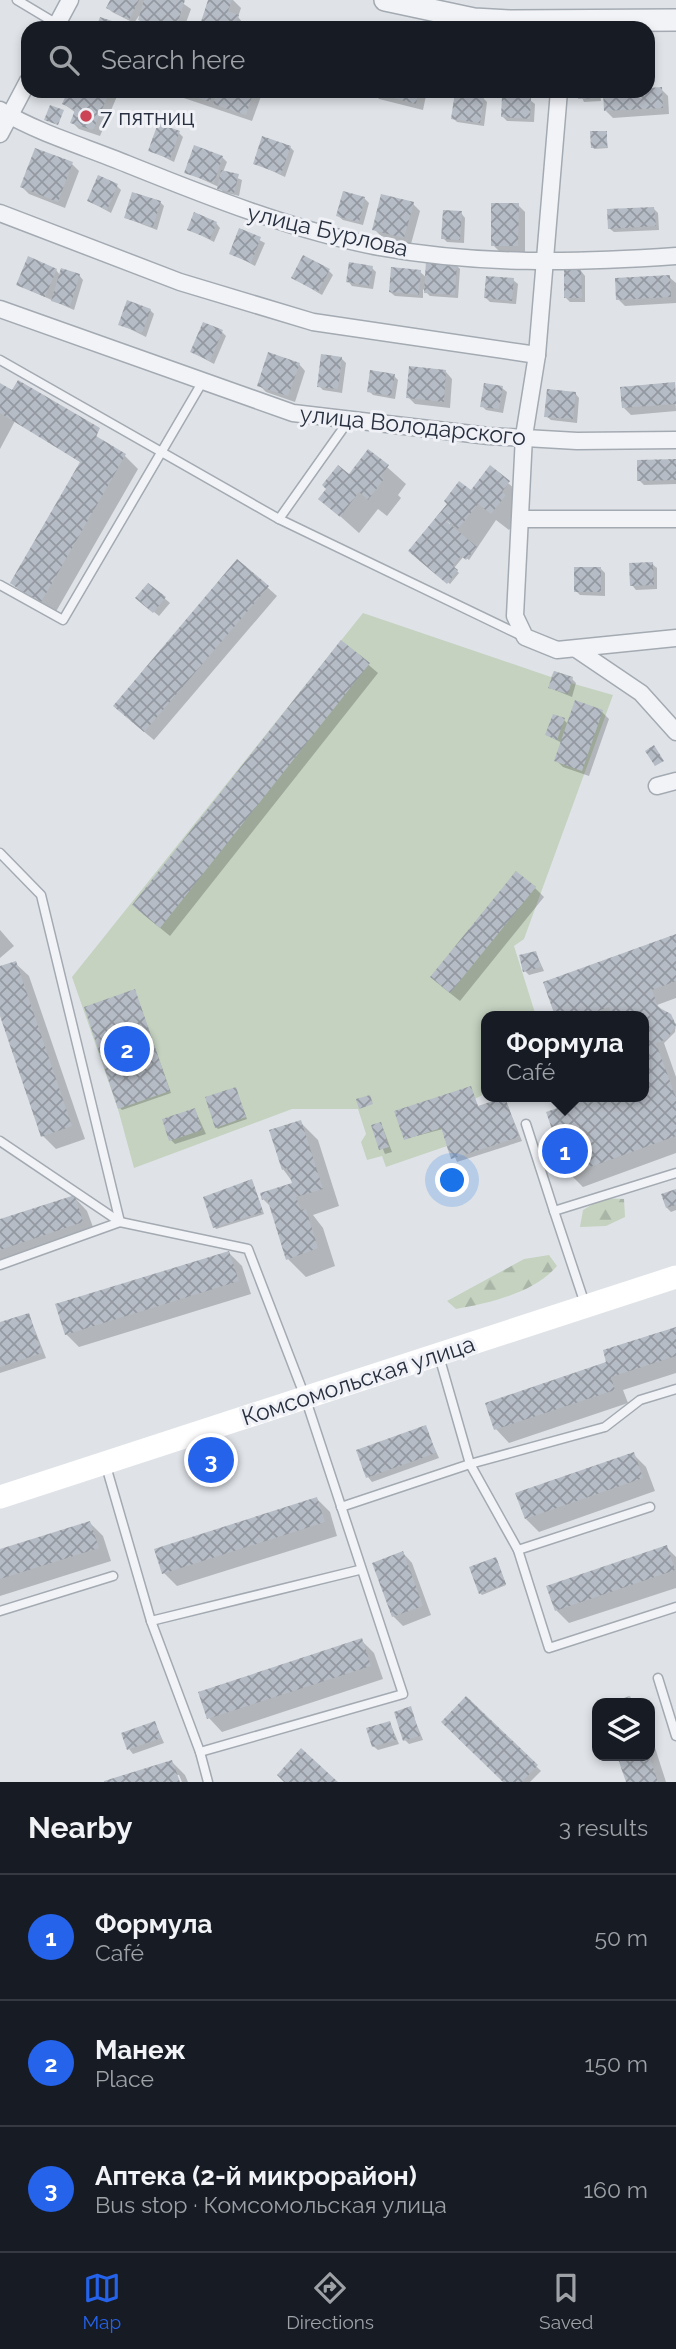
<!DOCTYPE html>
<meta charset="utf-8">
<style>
body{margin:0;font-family:Raleway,sans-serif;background:#242831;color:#f1f3f6}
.controls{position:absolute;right:21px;bottom:21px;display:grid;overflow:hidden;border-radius:14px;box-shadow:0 4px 10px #0003}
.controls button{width:63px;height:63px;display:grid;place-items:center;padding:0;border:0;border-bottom:2px solid #363941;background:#171b24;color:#f1f3f6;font:35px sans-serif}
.you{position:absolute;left:453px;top:1181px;width:24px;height:24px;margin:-18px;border:5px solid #fff;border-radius:50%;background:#1a73e8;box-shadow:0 0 0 10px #1a73e833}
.badge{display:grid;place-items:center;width:46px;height:46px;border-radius:50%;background:#2563eb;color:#fff;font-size:23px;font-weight:700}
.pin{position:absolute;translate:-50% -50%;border:4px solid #fff;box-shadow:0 2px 7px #0006}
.popup{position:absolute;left:481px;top:1011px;width:168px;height:91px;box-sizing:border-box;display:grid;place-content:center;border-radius:14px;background:#171b24;filter:drop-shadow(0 2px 5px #0005);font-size:23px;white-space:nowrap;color:#9ea1a6}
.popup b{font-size:26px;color:#f1f3f6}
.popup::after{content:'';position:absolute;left:50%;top:100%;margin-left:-14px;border:14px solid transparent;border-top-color:#171b24}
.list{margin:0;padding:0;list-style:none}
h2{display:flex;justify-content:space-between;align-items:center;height:91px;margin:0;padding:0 28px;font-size:30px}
h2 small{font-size:23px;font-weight:400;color:#9ea1a6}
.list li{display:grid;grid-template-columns:46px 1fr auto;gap:21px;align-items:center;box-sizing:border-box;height:126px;padding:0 28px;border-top:2px solid #363941}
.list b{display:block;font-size:26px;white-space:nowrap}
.list p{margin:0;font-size:23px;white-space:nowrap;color:#9ea1a6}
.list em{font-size:23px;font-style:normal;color:#9ea1a6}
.icon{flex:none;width:38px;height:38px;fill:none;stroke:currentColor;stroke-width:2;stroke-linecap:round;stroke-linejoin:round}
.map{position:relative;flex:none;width:676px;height:1782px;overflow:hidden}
.search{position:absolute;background:#171b24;box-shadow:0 4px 10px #0003;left:21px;right:21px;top:21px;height:77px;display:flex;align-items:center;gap:18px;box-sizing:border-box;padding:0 24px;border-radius:21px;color:#9ea1a6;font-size:26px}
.sheet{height:469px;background:#171b24}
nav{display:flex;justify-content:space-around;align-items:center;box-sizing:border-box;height:98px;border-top:2px solid #363941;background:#171b24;font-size:19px;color:#9ea1a6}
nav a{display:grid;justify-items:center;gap:4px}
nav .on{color:#2563eb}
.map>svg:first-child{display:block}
.grass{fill:#c5d2c0}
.forest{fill:url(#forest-firs)}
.shadow{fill:#0003}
.building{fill:url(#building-cross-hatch)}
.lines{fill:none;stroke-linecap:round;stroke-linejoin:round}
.service-casing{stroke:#a4aab2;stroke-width:11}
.minor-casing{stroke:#a4aab2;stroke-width:19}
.tertiary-casing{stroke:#a4aab2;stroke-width:24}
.service{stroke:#f2f3f7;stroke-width:8}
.minor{stroke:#f2f3f7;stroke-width:16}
.tertiary{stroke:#f2f3f7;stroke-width:21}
.secondary{stroke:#fff;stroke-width:23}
.poi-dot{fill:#cc4557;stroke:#eff1f6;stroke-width:2.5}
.labels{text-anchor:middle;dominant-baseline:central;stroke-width:6;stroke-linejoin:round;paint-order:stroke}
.poi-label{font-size:23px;fill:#28303f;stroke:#eff1f6;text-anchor:start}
.street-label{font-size:23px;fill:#28303f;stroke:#eff1f6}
</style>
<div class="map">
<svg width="676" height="1782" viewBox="0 0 676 1782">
<defs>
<pattern id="forest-firs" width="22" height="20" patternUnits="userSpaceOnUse" patternTransform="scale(1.75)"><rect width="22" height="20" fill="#c5d2c0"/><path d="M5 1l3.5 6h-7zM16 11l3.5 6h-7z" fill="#a9b5a6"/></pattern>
<pattern id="building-cross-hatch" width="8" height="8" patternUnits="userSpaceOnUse" patternTransform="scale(1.75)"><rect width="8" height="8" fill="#b6bcc5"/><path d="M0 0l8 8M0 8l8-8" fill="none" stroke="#9499a1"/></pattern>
</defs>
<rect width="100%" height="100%" fill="#dfe3e8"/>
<path class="grass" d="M363,613L551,677L554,671L573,677L571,683L613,695L524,939L514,946L536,1016H486V1093L438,1119L447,1146L386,1167L382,1156L367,1160L361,1142L366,1134L358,1109H292L134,1168L118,1109L72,977Z"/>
<g class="forest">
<path d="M603,1198L624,1199L625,1217L606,1226L580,1227L583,1210Z"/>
<path d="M549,1255L557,1266C534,1293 489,1303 456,1309L447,1301L524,1259Z"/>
</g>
<g class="shadow">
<path d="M112,0H178L191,9L184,28H151L140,20L143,10L134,23L112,12L108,8Z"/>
<path d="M210,0H233L241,8L238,17L247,28H201Z"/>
<path d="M661,89L668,96L669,114L613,118L606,111L632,91Z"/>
<path d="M70,91H116L118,94L100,136L79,129L72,122L76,113L64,104Z"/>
<path d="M163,91H263L252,121Z"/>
<path d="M372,91H427L423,110L379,99Z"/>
<path d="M579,91H600L601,101L584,102Z"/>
<path d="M483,98L487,102L484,126L457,122L453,118Z"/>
<path d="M530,100L535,104L534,122L507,121L503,117Z"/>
<path d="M179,133L183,137L174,162L150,150Z"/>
<path d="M606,133L608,148L594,149L593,147Z"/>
<path d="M290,147L294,151L285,177L255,163Z"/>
<path d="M222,157L227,162L223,172L242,180L239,196L223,192L219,187L186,172Z"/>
<path d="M72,164L79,171L65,208L29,194L22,187Z"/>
<path d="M117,186L121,190L111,213L89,201Z"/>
<path d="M364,198L369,203L363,225L343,220L338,216Z"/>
<path d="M160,202L164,206L157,230L126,218Z"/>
<path d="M413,204L420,211L411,244L381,236L374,229Z"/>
<path d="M518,205L525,212V252H500L493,245Z"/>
<path d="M654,209L658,213L659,230L614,232L609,228Z"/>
<path d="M461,213L465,218L464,243L447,242L443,238Z"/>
<path d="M216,223L220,228L214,242L189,229Z"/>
<path d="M240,230L265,243L255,266L231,253Z"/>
<path d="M456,265L460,269L458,298L430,296L423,289V298L395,296L390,292L420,272L427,278Z"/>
<path d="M372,268L376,272L373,289L352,286L348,281Z"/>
<path d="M56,270L60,275H79L83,280L74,310L18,285Z"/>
<path d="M329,271L333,275L322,295L293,278Z"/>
<path d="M581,271L585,276V302H570L565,297Z"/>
<path d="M669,277L676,283V303L625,306L618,299Z"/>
<path d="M513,280L518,284L516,304L490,302L486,298Z"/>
<path d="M150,310L154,314L146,337L120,324Z"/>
<path d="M222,332L226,336L214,364L192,352Z"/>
<path d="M341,358L346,363L342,393L323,390L319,386Z"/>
<path d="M299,364L305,371L295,402L266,392L259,385Z"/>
<path d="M446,372L452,379L450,408L415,404L408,397Z"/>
<path d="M394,376L398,380L395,399L373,395L369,391Z"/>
<path d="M675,384L676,411L631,415L624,408Z"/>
<path d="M0,385L99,429L96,438L125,456L138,469L54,615L12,583L82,463L15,421L0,449Z"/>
<path d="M502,388L507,392L503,413L486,410L482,406Z"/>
<path d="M575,393L579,398L577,423L551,420L546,416Z"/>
<path d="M369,451L406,484L398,495L401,498L387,516L378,509L359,533L321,499L328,489L349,476Z"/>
<path d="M676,461V484L644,485L639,480Z"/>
<path d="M491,468L527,500L522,514L509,530L496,520L469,560L464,556L454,568L459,573L450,584L410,550L449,525Z"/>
<path d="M652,564L657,568V589L636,590L632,585Z"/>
<path d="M601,569L605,573V596L580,595L576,591Z"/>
<path d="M149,585L170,603L159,616L142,602Z"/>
<path d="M267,587L277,596L154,740L124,715Z"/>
<path d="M342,642L378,673L170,936L143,914Z"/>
<path d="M572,679L576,683L572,697L550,688Z"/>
<path d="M576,703L602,712L609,719L589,776L563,767L556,760L562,743L547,735L564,720L569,725Z"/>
<path d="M535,888L544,897L460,1001L441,986Z"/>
<path d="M0,930L14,946L0,958Z"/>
<path d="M676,936V998L657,1005L676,1024L675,1032L664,1043L676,1077V1153L583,1187L570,1174L548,1113L594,1097H644V1016H557L545,983Z"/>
<path d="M536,953L544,971L529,975L525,971Z"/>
<path d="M15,963L29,976L85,1139L56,1149L43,1136L0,1010V968Z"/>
<path d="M135,991L171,1093L122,1110L120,1108Z"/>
<path d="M236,1089L247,1119L218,1129L216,1127Z"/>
<path d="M505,1099L522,1141L457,1162L443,1129L405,1139Z"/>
<path d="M195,1110L206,1134L175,1144L171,1140Z"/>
<path d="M300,1122L318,1140L339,1206L313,1215L323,1228L335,1266L306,1277L288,1259L271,1207L263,1199L294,1184L283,1169Z"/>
<path d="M381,1123L392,1152L385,1154L373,1126Z"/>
<path d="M253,1183L264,1214L216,1229L215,1227Z"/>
<path d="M676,1191V1210L671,1212L667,1208Z"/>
<path d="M74,1197L87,1211L96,1235L0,1268V1222Z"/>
<path d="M229,1253L242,1266L251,1294L79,1347L66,1334Z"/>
<path d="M29,1315L46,1358L0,1373V1324Z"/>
<path d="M676,1329V1373L623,1390L628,1403L509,1443L496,1429L487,1404L608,1363Z"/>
<path d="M425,1427L439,1458L372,1482L368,1477Z"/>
<path d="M633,1454L646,1467L655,1491L539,1532L526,1519Z"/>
<path d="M317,1499L330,1512L337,1536L177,1586L164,1573Z"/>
<path d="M90,1523L103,1536L111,1561L0,1596V1551Z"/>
<path d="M666,1547L676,1557V1588L569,1623L556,1610Z"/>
<path d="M403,1553L412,1563L431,1615L403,1626L393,1616Z"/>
<path d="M497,1560L506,1585L482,1595L480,1593Z"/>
<path d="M361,1640L374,1653L383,1679L222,1732L209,1718Z"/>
<path d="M466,1698L541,1771L530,1782H506Z"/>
<path d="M410,1708L423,1740L409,1744L405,1740Z"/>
<path d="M155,1723L164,1743L133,1754L129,1749Z"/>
<path d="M390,1723L399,1744L378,1750L373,1746Z"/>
<path d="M650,1732L666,1782H628L619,1756H650Z"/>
<path d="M172,1762L185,1775L188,1782H182L179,1775H176Z"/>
</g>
<g class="building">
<path d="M110,0H139L129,20L106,8Z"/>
<path d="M144,0H185L176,28H162L138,20Z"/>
<path d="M208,0H232L228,11L239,15L235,28H199Z"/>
<path d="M100,17L124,25L123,28H96Z"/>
<path d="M662,87L663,108L604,111L603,91H648V88Z"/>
<path d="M68,91H110L93,130L70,123L75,110L62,104Z"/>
<path d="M178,91H214L210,102Z"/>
<path d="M217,91H254L246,115L213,104Z"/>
<path d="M368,91H419L416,104Z"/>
<path d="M577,91H597V98L578,99Z"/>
<path d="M455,92L484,96L480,123L451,119Z"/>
<path d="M502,96L531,98L530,119L501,117Z"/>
<path d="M50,105L64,110L58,125L44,120Z"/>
<path d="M158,123L180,131L170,159L148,151Z"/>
<path d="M590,131H607V147L591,148Z"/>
<path d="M262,136L291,146L281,174L253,164Z"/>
<path d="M194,145L223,156L214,183L184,173Z"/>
<path d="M35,148L73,162L58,202L20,187Z"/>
<path d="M221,170L239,174L234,193L217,189Z"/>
<path d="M98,175L118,184L107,210L87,201Z"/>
<path d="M343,191L365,197L359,222L336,216Z"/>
<path d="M132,192L161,201L153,227L124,218Z"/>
<path d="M381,194L414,202L404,238L372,230Z"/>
<path d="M491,203H519L518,246H491Z"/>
<path d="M654,207L656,226L608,229L607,209Z"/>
<path d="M443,210L462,211L460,240L441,239Z"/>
<path d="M194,212L217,222L210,239L187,230Z"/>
<path d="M239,228L261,237L251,263L229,254Z"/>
<path d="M303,255L330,269L318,292L291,278Z"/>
<path d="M28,256L57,269L45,297L16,285Z"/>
<path d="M426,261L457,263L455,295L424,293Z"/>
<path d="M349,262L373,266L369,286L346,282Z"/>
<path d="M391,267L421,270L419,295L389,292Z"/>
<path d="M61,268L80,274L70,307L51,301Z"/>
<path d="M564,270H581L582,298H564Z"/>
<path d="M670,275L671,297L616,300L615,278Z"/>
<path d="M486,276L514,278L512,301L484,298Z"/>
<path d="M127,300L151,309L142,333L118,325Z"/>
<path d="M203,322L223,330L210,361L190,352Z"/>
<path d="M268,352L300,363L288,396L257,386Z"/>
<path d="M321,354L342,357L338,389L317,387Z"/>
<path d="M409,366L446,370L444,402L406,398Z"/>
<path d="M370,370L395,374L391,396L367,392Z"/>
<path d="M18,380L100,428L96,436L126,454L40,604L10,583L80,462L0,413V383L12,390Z"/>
<path d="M675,382L676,404L622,408L620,387Z"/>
<path d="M484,383L503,386L499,409L480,407Z"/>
<path d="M547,389L576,392L573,419L544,417Z"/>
<path d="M368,449L389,465L381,476L384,479L368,500L359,492L340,517L318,499L326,489L322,485L338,465L349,474Z"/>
<path d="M676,459V480L637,481V460Z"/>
<path d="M490,465L510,481L502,492L506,495L491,514L478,504L458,529L445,520L477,547L466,560L461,556L453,566L458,570L447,584L408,551L447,504L444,501L459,481L471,490Z"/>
<path d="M237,559L269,586L144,732L113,706Z"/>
<path d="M653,562L654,585L630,586L629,563Z"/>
<rect x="574" y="567" width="27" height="25"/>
<path d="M148,583L166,597L153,613L135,598Z"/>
<path d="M341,640L370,663L160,928L132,905Z"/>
<path d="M554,671L573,677L568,694L548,688Z"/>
<path d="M575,700L603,710L582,771L554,761Z"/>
<path d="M553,714L565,718L557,740L545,735Z"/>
<path d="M654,745L664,761L655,766L645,751Z"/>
<path d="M516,871L536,887L450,993L430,977Z"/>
<path d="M676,934V981L652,990L658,1007L671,1014L676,1025L667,1039L656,1043L676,1098V1136L568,1175L546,1112L589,1097H644V1016H612L609,1007L584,1016H555L543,982Z"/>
<path d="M536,951L541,967L523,972L519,955Z"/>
<path d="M16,961L72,1126L41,1137L0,1016V966Z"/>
<path d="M135,989L170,1091L118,1109L84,1007Z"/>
<path d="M471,1086L478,1106L505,1097L519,1137L451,1159L441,1128L404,1140L394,1111Z"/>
<path d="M236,1087L246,1117L215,1128L205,1097Z"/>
<path d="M370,1095L373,1104L359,1109L356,1099Z"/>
<path d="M195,1108L202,1130L169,1141L162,1119Z"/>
<path d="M301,1120L323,1189L296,1197L301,1210L306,1209L318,1248L286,1260L267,1198L262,1200L260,1193L292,1183L287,1168L282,1170L269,1130Z"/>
<path d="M381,1122L389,1147L379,1150L371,1125Z"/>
<path d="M252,1179L263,1212L213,1228L203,1197Z"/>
<path d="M676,1189V1205L666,1208L661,1194Z"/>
<path d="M75,1195L83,1222L0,1250V1219Z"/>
<path d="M229,1251L239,1281L65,1335L55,1304Z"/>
<path d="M29,1313L42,1353L0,1367V1322Z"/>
<path d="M676,1327V1356L611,1377L615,1390L494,1430L485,1403L606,1362L603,1350Z"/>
<path d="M426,1425L436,1453L366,1478L356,1450Z"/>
<path d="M634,1452L643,1478L525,1519L515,1493Z"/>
<path d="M317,1497L325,1522L162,1574L154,1549Z"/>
<path d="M90,1521L99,1548L0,1579V1549Z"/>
<path d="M667,1545L675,1570L555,1611L546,1586Z"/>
<path d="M403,1551L423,1606L392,1617L372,1563Z"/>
<path d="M496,1557L506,1584L479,1594L469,1567Z"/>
<path d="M362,1638L371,1666L207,1719L198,1692Z"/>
<path d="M466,1696L538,1765L522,1782H503L441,1722Z"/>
<path d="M630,1696L633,1703H608Z"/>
<path d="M411,1706L420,1736L403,1741L394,1712Z"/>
<path d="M155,1721L161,1738L127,1750L121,1733Z"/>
<path d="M390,1721L396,1740L372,1747L366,1728Z"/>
<path d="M301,1748L338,1782H284L277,1775Z"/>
<path d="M617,1756H649L658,1782H626Z"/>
<path d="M172,1760L180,1782H104V1781Z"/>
</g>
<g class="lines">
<defs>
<g id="service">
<path d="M17,0L57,24"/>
<path d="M0,360L279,519L522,636"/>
<path d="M279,519L349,420"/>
<path d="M0,585L63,620L203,381"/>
<path d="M0,853L41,895L120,1222"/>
<path d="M526,1124L554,1211"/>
<path d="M0,1141L120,1222"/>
<path d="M0,1265L120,1222L248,1249L305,1397L403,1694L200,1752"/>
<path d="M585,1304L554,1211L676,1173"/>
<path d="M676,1389L640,1400L605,1427L470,1464L518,1550L549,1648L676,1607"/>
<path d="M106,1466L151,1621L200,1752L208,1782"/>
<path d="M341,1507L470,1464L439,1356"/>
<path d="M518,1550L650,1507"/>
<path d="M0,1611L113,1576"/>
<path d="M151,1621L359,1570"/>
<path d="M658,1678L676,1736"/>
</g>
<g id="minor">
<path d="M55,28L70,0"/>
<path d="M559,91L537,355L524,436L515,616L525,637L557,650L676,638"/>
<path d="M0,110C38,133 86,147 127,164C209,197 292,230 379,247C477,265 577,263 676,256"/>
<path d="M0,134L28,81"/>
<path d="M0,213L180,282L313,322L537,355"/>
<path d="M0,309L293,413L489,436L577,441L676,440"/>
<path d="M521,519H676"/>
<path d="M576,649L641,693L676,732"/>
<path d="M657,786L676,781"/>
</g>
<path id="tertiary" d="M385,0L474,19L510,21L676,20"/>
</defs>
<use href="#service" class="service-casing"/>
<use href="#minor" class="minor-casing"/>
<use href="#tertiary" class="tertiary-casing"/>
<use href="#service" class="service"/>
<use href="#minor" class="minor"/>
<use href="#tertiary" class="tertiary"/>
<path class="secondary" d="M0,1497L676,1277"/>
</g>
<circle class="poi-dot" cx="86" cy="116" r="7"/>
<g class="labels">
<g class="poi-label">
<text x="100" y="116">7 пятниц</text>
</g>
<g class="street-label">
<text transform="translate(328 230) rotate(13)">улица Бурлова</text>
<text transform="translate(413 425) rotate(6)">улица Володарского</text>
<text transform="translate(358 1380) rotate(-18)">Комсомольская улица</text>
</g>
</g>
</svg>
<div class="controls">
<button><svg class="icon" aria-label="layers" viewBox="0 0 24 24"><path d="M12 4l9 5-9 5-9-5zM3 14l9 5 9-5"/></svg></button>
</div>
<div class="you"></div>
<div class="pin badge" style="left:565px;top:1151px">1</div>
<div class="popup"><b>Формула</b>Café</div>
<div class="pin badge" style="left:127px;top:1049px">2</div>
<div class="pin badge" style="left:211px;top:1460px">3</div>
<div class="search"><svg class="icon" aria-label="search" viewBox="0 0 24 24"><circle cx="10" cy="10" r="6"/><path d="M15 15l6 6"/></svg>Search here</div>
</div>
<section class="sheet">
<h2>Nearby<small>3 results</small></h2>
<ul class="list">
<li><span class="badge">1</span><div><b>Формула</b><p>Café</p></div><em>50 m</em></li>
<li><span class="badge">2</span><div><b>Манеж</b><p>Place</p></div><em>150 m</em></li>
<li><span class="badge">3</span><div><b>Аптека (2-й микрорайон)</b><p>Bus stop · Комсомольская улица</p></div><em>160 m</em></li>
</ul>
</section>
<nav>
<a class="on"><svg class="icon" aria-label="map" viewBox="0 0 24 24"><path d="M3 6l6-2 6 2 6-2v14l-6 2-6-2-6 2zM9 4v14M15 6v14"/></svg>Map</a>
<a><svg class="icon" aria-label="directions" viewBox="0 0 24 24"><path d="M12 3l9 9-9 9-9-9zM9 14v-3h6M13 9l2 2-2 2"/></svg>Directions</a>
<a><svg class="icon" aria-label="saved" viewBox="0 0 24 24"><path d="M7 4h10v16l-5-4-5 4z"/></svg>Saved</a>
</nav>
